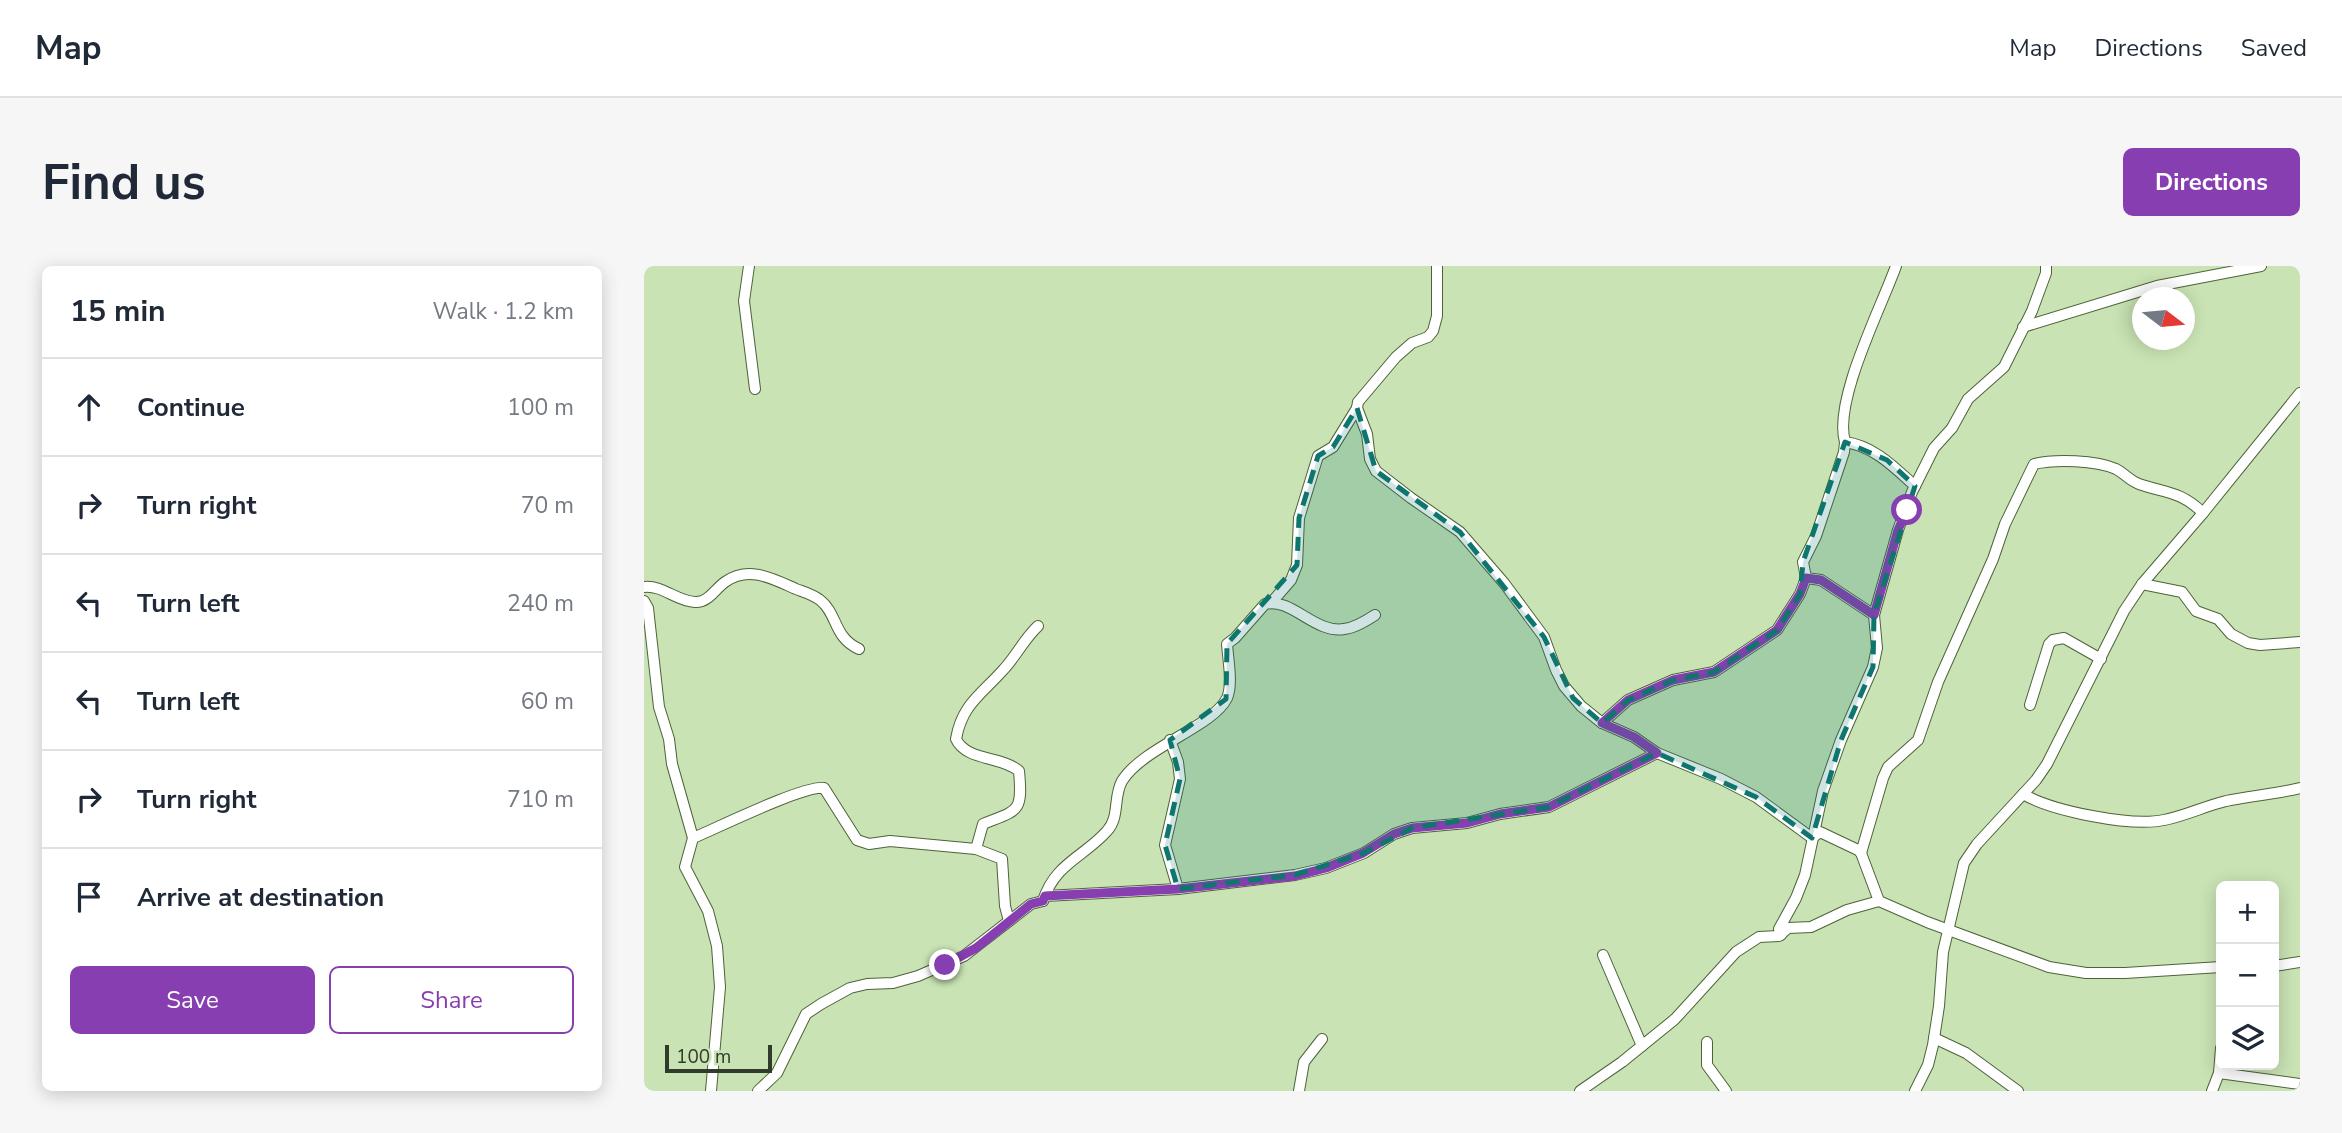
<!DOCTYPE html>
<meta charset="utf-8">
<style>
body{margin:0;font-family:"Nunito Sans",sans-serif;background:#f6f6f7;color:#1f2937}
.controls{position:absolute;right:21px;bottom:21px;display:grid;overflow:hidden;border-radius:10px;box-shadow:0 4px 18px #0003}
.controls button{width:63px;height:63px;display:grid;place-items:center;padding:0;border:0;border-bottom:2px solid #e0e1e3;background:#fff;color:#1f2937;font:35px sans-serif}
.compass{position:absolute;left:1488px;top:21px;width:63px;height:63px;border-radius:50%;background:#fff;box-shadow:0 4px 18px #0003;rotate:106deg}
.scale{position:absolute;left:21px;bottom:18px;width:107px;box-sizing:border-box;padding-left:7px;border:4px solid #313b29;border-top:0;font-size:19px;line-height:24px;white-space:nowrap;color:#313b29;-webkit-text-stroke:5px #c9e3b4;paint-order:stroke}
.stop{position:absolute;width:21px;height:21px;margin:-16px;border:5px solid #873eb0;border-radius:50%;background:#fff}
.stop.end{background:#873eb0;border-color:#fff;box-shadow:0 2px 7px #0008}
.list{margin:0;padding:0;list-style:none}
h2{display:flex;justify-content:space-between;align-items:center;height:91px;margin:0;padding:0 28px;font-size:30px}
h2 small{font-size:23px;font-weight:400;color:#747a83}
.list li{display:grid;grid-template-columns:46px 1fr auto;gap:21px;align-items:center;box-sizing:border-box;height:98px;padding:0 28px;border-top:2px solid #e0e1e3}
.list b{display:block;font-size:26px;white-space:nowrap}
.list em{font-size:23px;font-style:normal;color:#747a83}
.actions{display:flex;gap:14px;padding:21px 28px}
.actions a{flex:1;padding:16px 0;border:2px solid #873eb0;border-radius:10px;text-align:center;font-size:24px;color:#873eb0}
.actions .main{background:#873eb0;color:#fff}
.icon{flex:none;width:38px;height:38px;fill:none;stroke:currentColor;stroke-width:2;stroke-linecap:round;stroke-linejoin:round}
.map{position:relative;flex:none;width:1656px;height:825px;overflow:hidden;border-radius:10px}
header{display:flex;align-items:center;gap:42px;box-sizing:border-box;height:98px;padding:0 35px;background:#fff;border-bottom:2px solid #e0e1e3}
header strong{font-size:33px}
nav{display:flex;gap:38px;margin-inline-start:auto;font-size:24px}
.intro{display:flex;align-items:center;justify-content:space-between;box-sizing:border-box;height:168px;padding:0 42px}
h1{margin:0;font-size:49px}
.button{padding:18px 32px;border-radius:10px;background:#873eb0;color:#fff;font-size:24px;font-weight:700}
main{display:flex;gap:42px;padding:0 42px}
aside{flex:1;background:#fff;border-radius:10px;box-shadow:0 4px 18px #0003}
.map>svg:first-child{display:block}
.lines{fill:none;stroke-linecap:round;stroke-linejoin:round}
.minor-casing{stroke:#4d6339;stroke-width:12}
.minor{stroke:#fff;stroke-width:10}
.route{stroke:#873eb0;stroke-width:9}
.marked{fill:#0f766e;fill-opacity:0.2;stroke:#0f766e;stroke-width:5;stroke-dasharray:14 9;stroke-linejoin:round}
</style>
<header>
<strong>Map</strong>
<nav><a>Map</a><a>Directions</a><a>Saved</a></nav>
</header>
<div class="intro"><h1>Find us</h1><a class="button">Directions</a></div>
<main>
<aside>
<h2>15 min<small>Walk · 1.2 km</small></h2>
<ul class="list">
<li><svg class="icon" aria-label="ahead" viewBox="0 0 24 24"><path d="M12 20V5M6 11l6-6 6 6"/></svg><div><b>Continue</b></div><em>100 m</em></li>
<li><svg class="icon" aria-label="right" viewBox="0 0 24 24"><path d="M7 20v-9h11M14 6l5 5-5 5"/></svg><div><b>Turn right</b></div><em>70 m</em></li>
<li><svg class="icon" aria-label="left" viewBox="0 0 24 24"><path d="M17 20v-9H6M10 6l-5 5 5 5"/></svg><div><b>Turn left</b></div><em>240 m</em></li>
<li><svg class="icon" aria-label="left" viewBox="0 0 24 24"><path d="M17 20v-9H6M10 6l-5 5 5 5"/></svg><div><b>Turn left</b></div><em>60 m</em></li>
<li><svg class="icon" aria-label="right" viewBox="0 0 24 24"><path d="M7 20v-9h11M14 6l5 5-5 5"/></svg><div><b>Turn right</b></div><em>710 m</em></li>
<li><svg class="icon" aria-label="arrive" viewBox="0 0 24 24"><path d="M6 21V4h12l-3 4 3 4H6"/></svg><div><b>Arrive at destination</b></div></li>
</ul>
<div class="actions"><a class="main">Save</a><a>Share</a></div>
</aside>
<div class="map">
<svg width="1656" height="825" viewBox="0 0 1656 825">
<rect width="100%" height="100%" fill="#c9e3b4"/>
<g class="lines">
<defs>
<g id="minor">
<path d="M105,0L100,35L111,123"/>
<path d="M793,0V50L789,65L784,71L768,77L752,91L714,136L713,142L723,168L726,193L732,205L767,232L816,266L860,317L900,371L912,404L920,420L937,440L958,457L990,471L1013,487L1077,513L1112,531L1168,572L1176,566L1214,584L1217,587L1235,635L1283,656L1405,701L1442,707H1481L1577,701"/>
<path d="M1379,61L1513,20L1617,0"/>
<path d="M1201,176C1189,135 1237,42 1252,0"/>
<path d="M1498,318L1538,326L1552,345L1574,353L1587,368L1604,377L1616,379L1656,376"/>
<path d="M0,321C19,319 32,335 51,336C64,337 71,323 81,316C105,299 129,313 152,323C160,326 168,328 176,334C194,348 189,371 215,383"/>
<path d="M0,335L4,342L15,441L25,473L28,498L49,572L41,601L64,645L73,680L76,721L67,825"/>
<path d="M627,337L647,314L653,299L655,252L674,190L689,181L713,142"/>
<path d="M1230,349L1177,314L1162,312L1159,296L1172,270L1200,186L1201,176C1230,180 1250,201 1271,220"/>
<path d="M1386,439L1405,378L1409,374L1420,372L1457,393"/>
<path d="M958,457L984,434L1029,414L1070,406L1133,364L1156,328L1162,312"/>
<path d="M526,474L534,496L536,513L521,579L534,623"/>
<path d="M1379,528C1408,545 1487,561 1520,554C1541,550 1561,540 1582,535C1606,530 1632,528 1656,522"/>
<path d="M49,572C73,562 160,519 180,522L213,574L225,578L246,575L332,583L358,593L361,640L365,655"/>
<path d="M332,583L339,558C374,544 379,547 375,505C358,490 322,495 312,473C318,438 338,428 360,403C373,389 380,373 394,360"/>
<path d="M1217,587L1239,512L1244,501L1274,474L1294,416L1349,293L1361,258L1390,198C1411,193 1452,194 1472,203C1480,207 1486,215 1495,218C1521,227 1537,225 1559,247"/>
<path d="M399,635C411,597 440,591 463,565C476,551 469,531 478,515C499,481 569,461 583,432C589,418 584,393 583,378L591,372L621,338C647,331 671,368 700,363C711,362 722,355 731,349"/>
<path d="M1137,669L1135,663L1152,632L1161,609L1179,525L1197,474L1229,401L1233,382L1230,349L1254,264L1268,226L1290,182L1308,162L1324,133L1360,101L1388,45L1402,7V0"/>
<path d="M959,689L998,780"/>
<path d="M1630,700L1656,696"/>
<path d="M1290,772L1322,787L1374,825"/>
<path d="M1063,776V799L1082,825"/>
<path d="M1575,807L1656,818"/>
<path d="M114,825L133,807L162,748L177,738L206,722L223,718L249,717L274,710L320,690L387,638L399,635L401,630L534,623L651,609L682,602L720,587L750,568L768,562L823,557L856,548L905,541L1013,487"/>
<path d="M655,825L660,796L678,773"/>
<path d="M936,825L978,796L1031,753L1092,686L1115,671L1135,670L1144,662L1167,661L1203,644L1235,635"/>
<path d="M1271,825L1284,799L1289,779L1295,740L1299,686L1320,597L1333,578L1392,514L1403,498L1480,345L1498,318L1559,247L1656,127"/>
<path d="M1568,825L1575,807L1577,782"/>
</g>
</defs>
<use href="#minor" class="minor-casing"/>
<use href="#minor" class="minor"/>
</g>
<g class="lines">
<path class="route" d="M301,699L332,682L387,638L399,635L401,630L534,623L651,610L682,602L719,587L750,568L768,562L823,557L856,548L905,541L1013,487L990,471L958,457L984,434L1029,414L1070,406L1133,364L1156,328L1162,312L1177,314L1230,349L1254,264L1263,244"/>
</g>
<path class="marked" d="M713,142L732,205L816,266L900,371L929,432L958,457L984,434L1029,414L1070,406L1133,364L1156,328L1159,296L1201,176L1243,194L1271,220L1230,349L1229,401L1197,474L1168,572L1112,531L1013,487L905,541L768,562L720,587L651,609L534,623L521,579L536,513L526,474L582,433L583,378L653,299L655,252L674,190L689,181Z"/>
</svg>
<div class="controls">
<button>+</button>
<button>−</button>
<button><svg class="icon" aria-label="layers" viewBox="0 0 24 24"><path d="M12 4l9 5-9 5-9-5zM3 14l9 5 9-5"/></svg></button>
</div>
<svg class="compass" viewBox="-18 -18 36 36"><path d="M0-13l5 13h-10z" fill="#e53935"/><path d="M0 13l5-13h-10z" fill="#747a83"/></svg>
<div class="scale">100 m</div>
<div class="stop" style="left:1263px;top:244px"></div>
<div class="stop end" style="left:301px;top:699px"></div>
</div>
</main>
